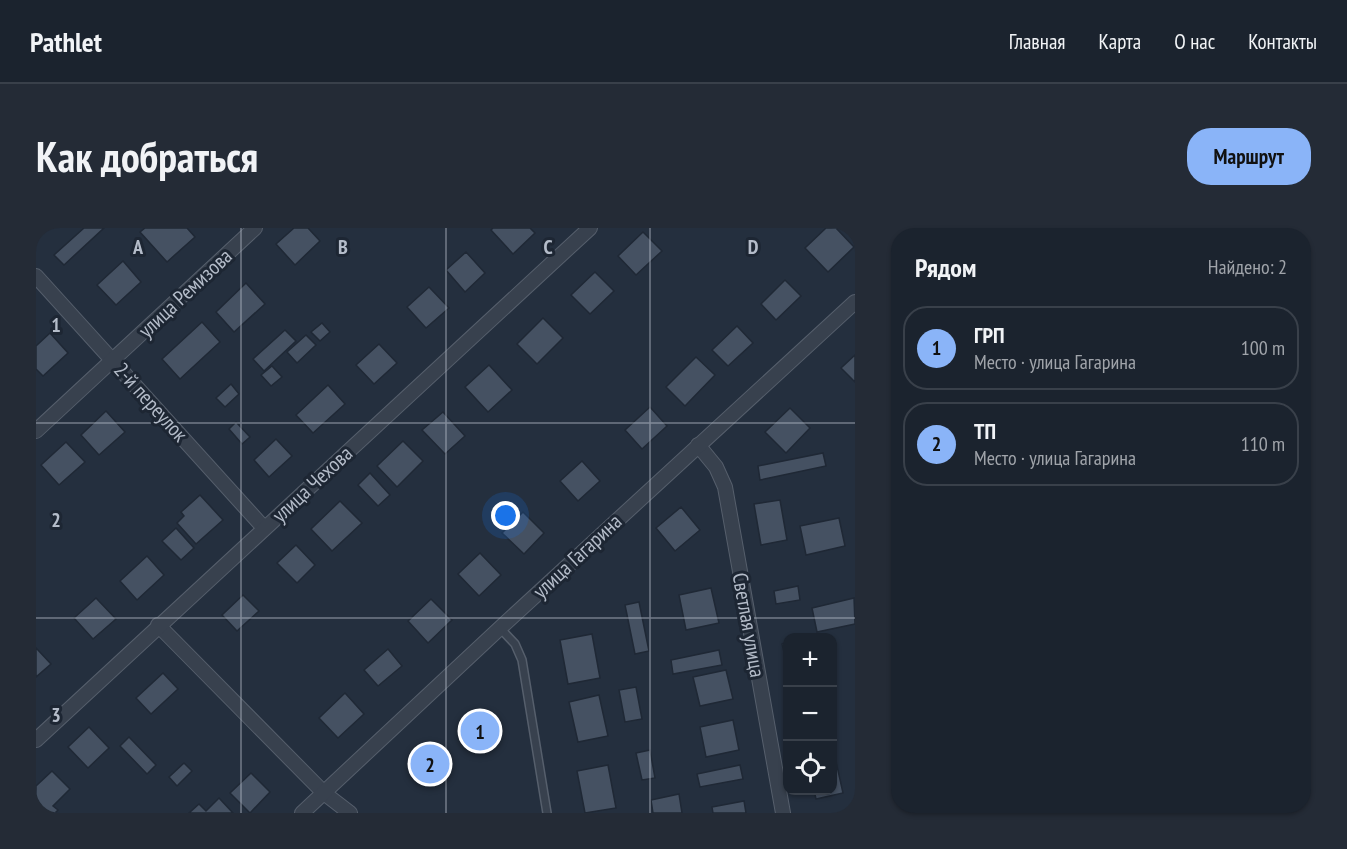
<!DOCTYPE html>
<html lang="ru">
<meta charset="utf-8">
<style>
body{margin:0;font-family:"PT Sans Narrow",sans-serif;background:#242b36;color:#f1f3f6}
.controls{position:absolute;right:18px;bottom:18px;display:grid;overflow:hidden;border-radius:12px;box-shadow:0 2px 4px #0004}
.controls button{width:54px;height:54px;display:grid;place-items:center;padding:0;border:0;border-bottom:2px solid #39404a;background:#1b232e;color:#f1f3f6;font:30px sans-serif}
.you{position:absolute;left:470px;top:288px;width:21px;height:21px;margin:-15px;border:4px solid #fff;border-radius:50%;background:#1a73e8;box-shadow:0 0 0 9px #1a73e833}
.badge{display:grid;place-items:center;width:39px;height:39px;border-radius:50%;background:#8ab4f8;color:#111;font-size:20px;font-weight:700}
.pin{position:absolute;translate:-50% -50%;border:3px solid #fff;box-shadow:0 2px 6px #0006}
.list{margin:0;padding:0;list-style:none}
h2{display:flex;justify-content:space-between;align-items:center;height:78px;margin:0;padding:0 24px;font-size:26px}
h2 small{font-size:20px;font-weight:400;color:#a0a4aa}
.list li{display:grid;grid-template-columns:39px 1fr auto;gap:18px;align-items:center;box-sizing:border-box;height:84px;margin:0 12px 12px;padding:0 12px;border:2px solid #39404a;border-radius:24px}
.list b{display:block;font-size:22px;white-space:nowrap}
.list p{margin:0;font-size:20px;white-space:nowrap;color:#a0a4aa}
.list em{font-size:20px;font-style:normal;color:#a0a4aa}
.icon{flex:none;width:33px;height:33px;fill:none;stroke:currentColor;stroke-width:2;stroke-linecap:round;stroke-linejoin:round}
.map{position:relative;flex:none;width:819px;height:585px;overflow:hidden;border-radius:24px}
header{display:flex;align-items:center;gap:36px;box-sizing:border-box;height:84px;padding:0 30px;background:#1b232e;border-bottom:2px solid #39404a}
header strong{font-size:28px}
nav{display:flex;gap:33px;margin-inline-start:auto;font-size:21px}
.intro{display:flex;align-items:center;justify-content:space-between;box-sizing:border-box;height:144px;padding:0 36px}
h1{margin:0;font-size:42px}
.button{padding:15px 27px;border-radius:24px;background:#8ab4f8;color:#111;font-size:21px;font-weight:700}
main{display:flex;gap:36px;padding:0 36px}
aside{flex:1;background:#1b232e;border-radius:24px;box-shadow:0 2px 4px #0004}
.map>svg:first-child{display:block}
.building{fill:#455162;stroke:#1f2835;stroke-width:1.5}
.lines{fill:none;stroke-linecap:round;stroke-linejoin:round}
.lane-casing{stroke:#565f6c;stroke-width:10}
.street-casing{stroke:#565f6c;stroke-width:16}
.lane{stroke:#38414e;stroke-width:7}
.street{stroke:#38414e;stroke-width:14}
.grid{fill:none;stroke:#b4bcc9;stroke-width:1.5;stroke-opacity:0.55}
.labels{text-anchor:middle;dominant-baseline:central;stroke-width:6;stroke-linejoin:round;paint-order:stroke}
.street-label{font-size:21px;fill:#b4bcc9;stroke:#1d2633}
.grid-label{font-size:20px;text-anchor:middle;font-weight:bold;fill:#b4bcc9;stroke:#1d2633;stroke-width:6;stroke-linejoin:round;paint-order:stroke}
</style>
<header>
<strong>Pathlet</strong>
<nav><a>Главная</a><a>Карта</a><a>О нас</a><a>Контакты</a></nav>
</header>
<div class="intro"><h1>Как добраться</h1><a class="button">Маршрут</a></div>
<main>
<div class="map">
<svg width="819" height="585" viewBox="0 0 819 585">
<rect width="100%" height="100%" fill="#242f3e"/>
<g class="building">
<path d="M48,0H68L28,37L18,27Z"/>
<path d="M109,0H151L159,9L131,34L104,4Z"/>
<path d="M258,0H272L284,13L259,37L240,16Z"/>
<path d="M457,0H494L499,5L477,26L455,2Z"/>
<path d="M790,0H800L818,19L792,44L769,20Z"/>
<path d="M607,4L626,23L600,47L582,28Z"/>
<path d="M430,24L449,45L429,64L410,42Z"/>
<path d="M87,33L105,54L80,77L61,57Z"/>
<path d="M559,44L578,63L554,86L535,67Z"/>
<path d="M749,52L765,68L740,92L725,76Z"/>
<path d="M210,55L229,76L198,104L180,84Z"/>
<path d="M393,59L413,80L390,100L371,79Z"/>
<path d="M507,90L527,110L501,136L481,116Z"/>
<path d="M166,94L184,114L144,151L126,131Z"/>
<path d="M286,95L294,104L284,113L275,104Z"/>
<path d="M701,98L717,115L692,138L676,122Z"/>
<path d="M249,102L260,113L228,143L217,131Z"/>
<path d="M14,105L32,125L7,148L0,141V118Z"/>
<path d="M270,107L280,117L261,135L251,124Z"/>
<path d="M343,116L361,135L338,156L320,137Z"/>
<path d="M819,127V154L805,140Z"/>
<path d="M660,129L679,147L649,178L630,159Z"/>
<path d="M453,137L476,162L452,184L429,159Z"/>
<path d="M236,138L246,149L235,158L225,147Z"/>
<path d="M195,156L203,166L189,179L180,170Z"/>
<path d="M292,157L309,176L277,205L260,187Z"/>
<path d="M614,179L631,198L606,221L589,202Z"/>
<path d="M754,180L774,200L750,225L729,204Z"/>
<path d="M70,183L89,204L63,227L45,207Z"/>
<path d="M407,184L429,208L409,226L386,202Z"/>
<path d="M200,194L214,209L206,216L193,201Z"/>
<path d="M240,211L256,228L233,249L218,232Z"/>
<path d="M367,213L387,233L361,259L341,238Z"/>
<path d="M30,214L49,234L23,257L5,237Z"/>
<path d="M787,225L790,238L724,252L722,238Z"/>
<path d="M546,233L564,253L542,273L524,253Z"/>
<path d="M334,245L354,267L342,278L322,257Z"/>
<path d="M164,267L187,292L160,316L141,295L148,288L145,284Z"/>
<path d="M744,272L751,312L725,317L718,276Z"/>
<path d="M304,273L326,295L296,323L275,301Z"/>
<path d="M645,279L664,302L639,323L620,300Z"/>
<path d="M487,284L508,305L488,326L466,305Z"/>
<path d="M803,290L809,318L770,327L764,298Z"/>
<path d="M140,300L158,320L145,332L126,313Z"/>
<path d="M260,317L279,337L261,355L241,335Z"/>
<path d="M444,325L465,347L443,368L422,346Z"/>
<path d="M111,328L128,347L101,372L84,353Z"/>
<path d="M762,358L764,372L740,376L738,363Z"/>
<path d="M675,360L683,395L650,402L643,367Z"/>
<path d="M207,367L223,383L201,403L186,387Z"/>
<path d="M60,370L80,391L57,411L38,390Z"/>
<path d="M818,370L819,396L781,404L776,380Z"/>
<path d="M395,371L416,392L392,415L372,393Z"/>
<path d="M603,374L613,423L599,426L589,377Z"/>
<path d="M556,406L564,450L532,456L524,412Z"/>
<path d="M752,414V439L746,416Z"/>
<path d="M0,420L15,436L0,449Z"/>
<path d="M352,421L366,438L342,458L328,442Z"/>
<path d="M683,422L686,437L637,446L635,432Z"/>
<path d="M690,442L697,471L664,478L657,449Z"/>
<path d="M127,445L142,461L115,486L100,470Z"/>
<path d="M600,459L606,491L589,494L583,462Z"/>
<path d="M309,465L328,486L302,510L283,490Z"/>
<path d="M563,467L572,508L542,514L533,474Z"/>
<path d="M697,492L703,522L670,529L664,499Z"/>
<path d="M443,495L452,503L444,511L436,502Z"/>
<path d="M53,499L73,520L52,540L32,519Z"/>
<path d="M93,509L120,537L111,546L84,518Z"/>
<path d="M614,522L619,550L606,552L600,525Z"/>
<path d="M393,527L403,537L395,546L385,535Z"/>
<path d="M796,529H799L807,565L780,571L778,562H796Z"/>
<path d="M148,535L156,543L141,558L133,549Z"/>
<path d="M572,537L580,580L549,585L541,543Z"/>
<path d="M704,537L707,551L664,559L661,546Z"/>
<path d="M16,543L34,561L17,578L22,582L19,585H0V558Z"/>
<path d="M215,545L234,564L214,585L194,565Z"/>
<path d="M643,566L646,585H617L615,572Z"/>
<path d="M183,570L197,585H153L163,576L170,583Z"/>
<path d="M708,573L710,585H677L676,579Z"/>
</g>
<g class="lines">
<defs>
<path id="lane" d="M464,400L479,416L486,432L511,585"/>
<g id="street">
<path d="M0,48L228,300"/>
<path d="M0,203L219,0"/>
<path d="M662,217L680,239L689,259L747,585"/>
<path d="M122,397L288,565L314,585"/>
<path d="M0,512L554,0"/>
<path d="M266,585L464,400L819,74"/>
</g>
</defs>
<use href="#lane" class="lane-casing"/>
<use href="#street" class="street-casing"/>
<use href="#lane" class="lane"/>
<use href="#street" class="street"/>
</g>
<path class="grid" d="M205,0V585M410,0V585M614,0V585M0,195H819M0,390H819"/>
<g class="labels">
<g class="street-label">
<text transform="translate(149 65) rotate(-43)">улица Ремизова</text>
<text transform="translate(115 174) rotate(48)">2-й переулок</text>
<text transform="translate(276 256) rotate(-43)">улица Чехова</text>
<text transform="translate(541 328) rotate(-43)">улица Гагарина</text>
<text transform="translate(713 397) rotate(80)">Светлая улица</text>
</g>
</g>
<g class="grid-label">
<text x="102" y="26">A</text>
<text x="307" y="26">B</text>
<text x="512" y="26">C</text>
<text x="717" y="26">D</text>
<text x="20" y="104">1</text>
<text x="20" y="299">2</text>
<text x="20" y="494">3</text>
</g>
</svg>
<div class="controls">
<button>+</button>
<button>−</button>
<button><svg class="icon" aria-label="locate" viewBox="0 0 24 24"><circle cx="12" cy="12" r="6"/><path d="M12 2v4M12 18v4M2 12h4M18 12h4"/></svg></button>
</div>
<div class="you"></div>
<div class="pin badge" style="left:444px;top:503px">1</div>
<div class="pin badge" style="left:394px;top:536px">2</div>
</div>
<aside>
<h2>Рядом<small>Найдено: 2</small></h2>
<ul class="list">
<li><span class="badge">1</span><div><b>ГРП</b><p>Место · улица Гагарина</p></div><em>100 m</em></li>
<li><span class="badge">2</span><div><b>ТП</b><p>Место · улица Гагарина</p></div><em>110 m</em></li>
</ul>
</aside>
</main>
